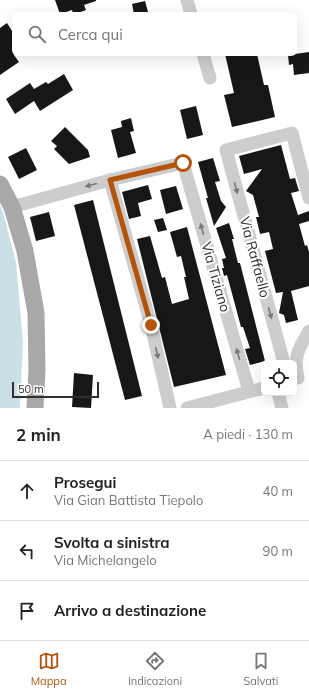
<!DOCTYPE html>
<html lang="it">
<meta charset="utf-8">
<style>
body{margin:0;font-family:Mulish,sans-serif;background:#f2f2f2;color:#222}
.controls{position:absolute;right:12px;bottom:12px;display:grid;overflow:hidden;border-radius:6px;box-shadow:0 4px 16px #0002}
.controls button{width:36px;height:36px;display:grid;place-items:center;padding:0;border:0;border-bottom:1px solid #e0e0e0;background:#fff;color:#222;font:20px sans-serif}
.scale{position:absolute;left:12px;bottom:10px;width:87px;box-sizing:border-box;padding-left:4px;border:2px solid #303030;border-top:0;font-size:11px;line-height:14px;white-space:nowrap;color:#303030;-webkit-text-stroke:3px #fff;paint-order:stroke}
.stop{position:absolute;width:12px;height:12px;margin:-9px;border:3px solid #b45309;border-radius:50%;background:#fff}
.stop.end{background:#b45309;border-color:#fff;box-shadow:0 1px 4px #0008}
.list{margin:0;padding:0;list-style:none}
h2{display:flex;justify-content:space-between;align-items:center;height:52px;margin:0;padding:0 16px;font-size:17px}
h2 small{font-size:13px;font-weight:400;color:#767676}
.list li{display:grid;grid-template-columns:26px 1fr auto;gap:12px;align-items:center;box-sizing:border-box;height:60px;padding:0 16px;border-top:1px solid #e0e0e0}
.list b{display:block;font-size:15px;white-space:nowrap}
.list p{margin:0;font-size:13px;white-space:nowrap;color:#767676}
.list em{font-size:13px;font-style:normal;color:#767676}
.icon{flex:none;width:22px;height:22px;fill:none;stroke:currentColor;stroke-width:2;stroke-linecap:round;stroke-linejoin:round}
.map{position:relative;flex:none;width:309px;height:408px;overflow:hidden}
.search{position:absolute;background:#fff;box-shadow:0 4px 16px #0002;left:12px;right:12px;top:12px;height:44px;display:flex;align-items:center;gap:10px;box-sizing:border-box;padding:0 14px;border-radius:6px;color:#767676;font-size:15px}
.sheet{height:232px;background:#fff}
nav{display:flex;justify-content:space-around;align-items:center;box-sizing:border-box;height:56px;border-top:1px solid #e0e0e0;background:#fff;font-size:11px;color:#767676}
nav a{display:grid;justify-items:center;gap:2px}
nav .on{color:#b45309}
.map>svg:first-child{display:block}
.water{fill:#cbe0e6}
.building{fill:#171717}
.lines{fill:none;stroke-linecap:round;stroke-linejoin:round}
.minor{stroke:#cdcdcd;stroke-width:13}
.major{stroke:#a8a8a8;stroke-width:17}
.oneway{fill:#777}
.route{stroke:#b45309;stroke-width:5}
.labels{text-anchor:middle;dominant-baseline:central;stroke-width:4;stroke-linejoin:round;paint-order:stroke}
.street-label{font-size:14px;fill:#303030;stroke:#fff}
</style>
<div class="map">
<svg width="309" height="408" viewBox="0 0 309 408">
<rect width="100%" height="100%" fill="#fff"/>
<path class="water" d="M0,205L3,212L16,262L23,342L20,408H0Z"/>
<g class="building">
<path d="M55,0H96V1L84,5L86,10L75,14H73L72,10L60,14Z"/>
<path d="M145,1L148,12L134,14L132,4Z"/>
<path d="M7,23L14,34V55L19,62L0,75V28Z"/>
<path d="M309,52V73L294,75L293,64L289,65L288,55Z"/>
<path d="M225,54H257L264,85H268L275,117L232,127L224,95L234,93Z"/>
<path d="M64,74L73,90L40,111L34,101L15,114L6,99L30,83L34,89L46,82L48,84Z"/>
<path d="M196,106L203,135L187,139L180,110Z"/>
<path d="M131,118L134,131L130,132L136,153L118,158L111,130L122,127L121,121Z"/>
<path d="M65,127L88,150L90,157L69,164L54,149L57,146L51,141Z"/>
<path d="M281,145L290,179L295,178L299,191L291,193L298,215L309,211V221L299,224L305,246L307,245L309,252V286L291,291L298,320L286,323L284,315L279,313L283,292L276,293L265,251L273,249L269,232L260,234L256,217H259L253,195L246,191L262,169L244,174L239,156Z"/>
<path d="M26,148L37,170L19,179L8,157Z"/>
<path d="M213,158L220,181L215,182L221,201L226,207L214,226L206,198H208L198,162Z"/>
<path d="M148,185L152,199L138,203L141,216L129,219L122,192Z"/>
<path d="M176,186L183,209L166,214L160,190Z"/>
<path d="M93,200L142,396L125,400L74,205Z"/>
<path d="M49,212L55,236L36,241L30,217Z"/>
<path d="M163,218L167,230L158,232L154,220Z"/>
<path d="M229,223L234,239H232L238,263H240L265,361L250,365L245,349L250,348L243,327H241L227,275L224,276L222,268H224L222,259L226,258L216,228Z"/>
<path d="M187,227L226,375L174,387L137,239L150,236L162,278L165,277L172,304L189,299L184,277H186L181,256L177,257L170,232Z"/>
<path d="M74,373L93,375L91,408L72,407Z"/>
</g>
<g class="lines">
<g class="minor">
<path d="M187,0L191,14"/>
<path d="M203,54L210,78"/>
<path d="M110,180L151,325L170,408"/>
<path d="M12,207L110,180L183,163L249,391"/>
<path d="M284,363L226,150L292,133L309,198"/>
<path d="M298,378C293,357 299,348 309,331"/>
<path d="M278,393L282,408"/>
<path d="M187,408L264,388"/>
</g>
<path class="major" d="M0,184L12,207L25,251L36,313L37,370L35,408"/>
</g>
<defs><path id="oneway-solid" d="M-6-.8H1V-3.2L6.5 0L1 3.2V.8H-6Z"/></defs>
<g class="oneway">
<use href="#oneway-solid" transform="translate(91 185) rotate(165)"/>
<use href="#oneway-solid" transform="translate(236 188) rotate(75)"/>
<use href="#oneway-solid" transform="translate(202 229) rotate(-106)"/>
<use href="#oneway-solid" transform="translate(270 313) rotate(75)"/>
<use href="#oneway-solid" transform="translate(157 353) rotate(77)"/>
<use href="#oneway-solid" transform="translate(238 354) rotate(-106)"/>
</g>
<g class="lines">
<path class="route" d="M151,325L110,180L183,163"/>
</g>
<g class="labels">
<g class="street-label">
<text transform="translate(255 257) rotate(75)">Via Raffaello</text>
<text transform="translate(216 277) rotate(74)">Via Tiziano</text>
</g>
</g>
</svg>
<div class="controls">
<button><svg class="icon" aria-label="locate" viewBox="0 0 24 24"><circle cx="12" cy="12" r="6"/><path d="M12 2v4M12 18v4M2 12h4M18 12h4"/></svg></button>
</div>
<div class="scale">50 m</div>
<div class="stop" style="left:183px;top:163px"></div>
<div class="stop end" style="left:151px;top:325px"></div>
<div class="search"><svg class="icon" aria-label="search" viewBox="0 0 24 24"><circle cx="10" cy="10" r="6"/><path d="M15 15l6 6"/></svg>Cerca qui</div>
</div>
<section class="sheet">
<h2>2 min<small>A piedi · 130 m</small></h2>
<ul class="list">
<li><svg class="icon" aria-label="ahead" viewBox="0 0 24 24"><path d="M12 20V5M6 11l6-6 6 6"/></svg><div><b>Prosegui</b><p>Via Gian Battista Tiepolo</p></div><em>40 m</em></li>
<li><svg class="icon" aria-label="left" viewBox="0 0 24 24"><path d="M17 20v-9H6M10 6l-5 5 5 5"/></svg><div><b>Svolta a sinistra</b><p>Via Michelangelo</p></div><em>90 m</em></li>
<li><svg class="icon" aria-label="arrive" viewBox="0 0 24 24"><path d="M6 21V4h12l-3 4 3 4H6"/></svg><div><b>Arrivo a destinazione</b></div></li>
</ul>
</section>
<nav>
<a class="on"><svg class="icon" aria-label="map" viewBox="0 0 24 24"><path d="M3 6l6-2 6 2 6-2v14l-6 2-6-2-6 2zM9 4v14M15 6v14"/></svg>Mappa</a>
<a><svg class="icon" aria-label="directions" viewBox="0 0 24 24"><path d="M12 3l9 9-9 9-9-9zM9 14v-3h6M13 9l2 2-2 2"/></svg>Indicazioni</a>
<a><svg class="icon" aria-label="saved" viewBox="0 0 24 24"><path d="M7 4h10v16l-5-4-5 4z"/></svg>Salvati</a>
</nav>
